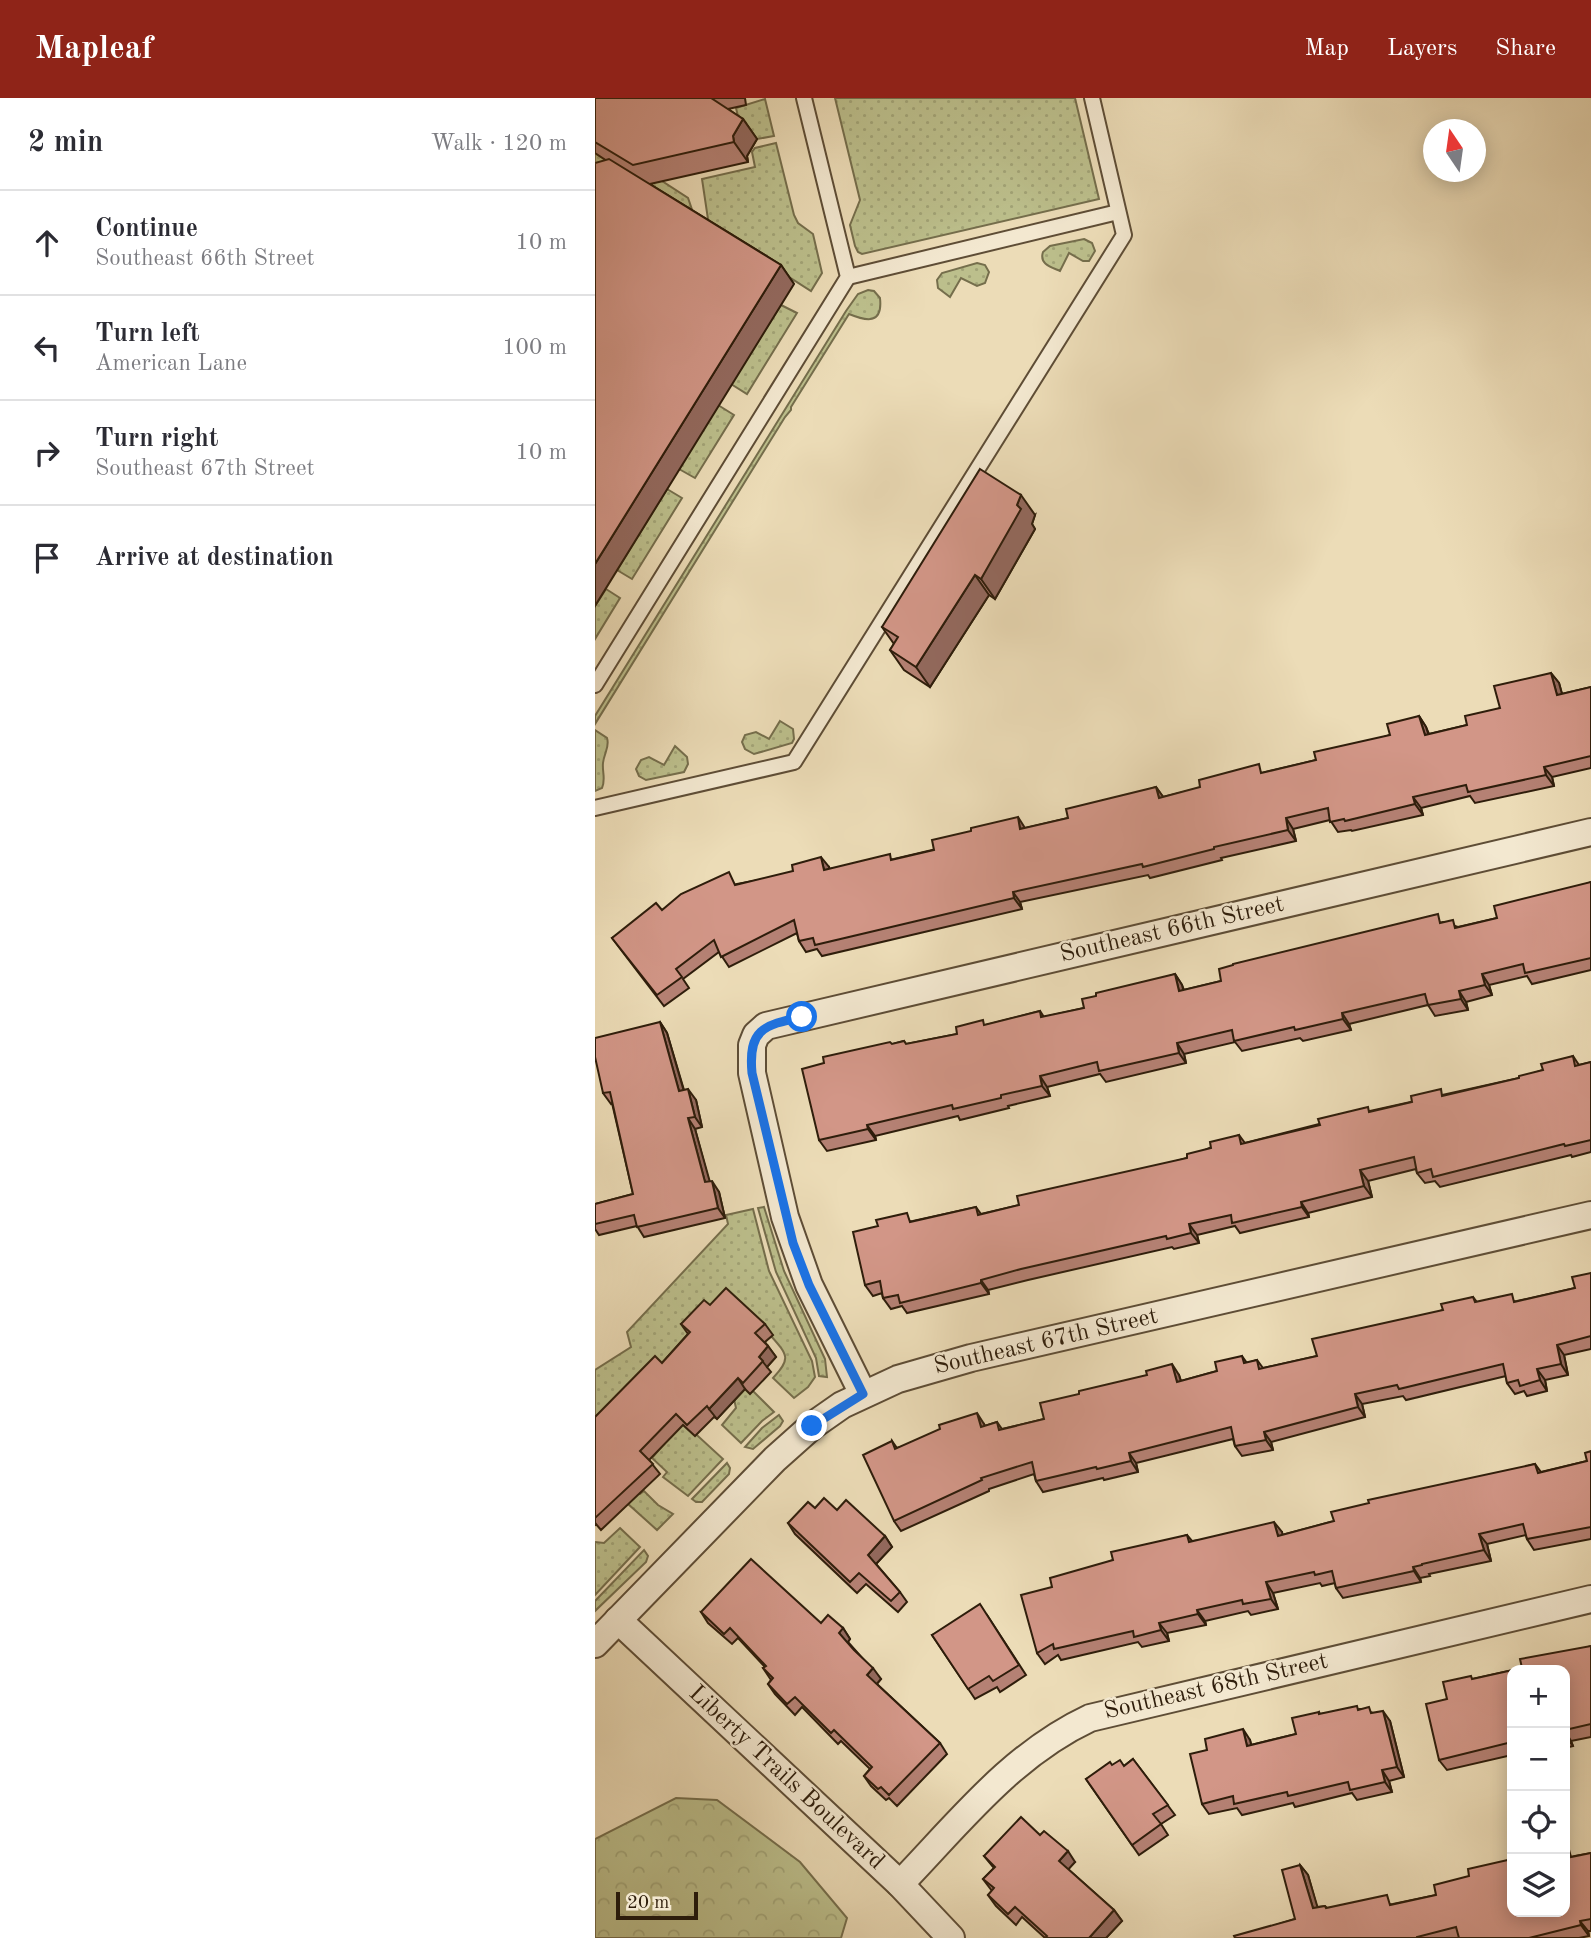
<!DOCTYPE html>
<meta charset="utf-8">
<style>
body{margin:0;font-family:"Old Standard TT",serif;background:#f2f2f3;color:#2b2b33}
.controls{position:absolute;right:21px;bottom:21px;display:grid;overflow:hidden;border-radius:14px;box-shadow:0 4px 18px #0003}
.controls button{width:63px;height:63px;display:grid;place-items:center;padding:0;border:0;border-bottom:2px solid #e1e1e2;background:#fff;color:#2b2b33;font:35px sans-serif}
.compass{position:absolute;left:828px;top:21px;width:63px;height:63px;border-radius:50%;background:#fff;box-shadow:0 4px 18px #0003;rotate:347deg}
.scale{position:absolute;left:21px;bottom:18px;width:82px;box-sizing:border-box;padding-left:7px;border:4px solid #2e1d0b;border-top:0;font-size:19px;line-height:24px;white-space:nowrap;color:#2e1d0b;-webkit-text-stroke:5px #f3e8d0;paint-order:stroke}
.stop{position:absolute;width:21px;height:21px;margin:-16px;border:5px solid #1a73e8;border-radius:50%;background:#fff}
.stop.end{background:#1a73e8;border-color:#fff;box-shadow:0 2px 7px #0008}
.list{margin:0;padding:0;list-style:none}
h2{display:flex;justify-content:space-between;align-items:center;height:91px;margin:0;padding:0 28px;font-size:30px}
h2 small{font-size:23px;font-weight:400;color:#7c7c81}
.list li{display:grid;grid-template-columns:46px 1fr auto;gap:21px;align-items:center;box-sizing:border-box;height:105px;padding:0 28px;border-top:2px solid #e1e1e2}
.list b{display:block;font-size:26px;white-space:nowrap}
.list p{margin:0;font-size:23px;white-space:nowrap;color:#7c7c81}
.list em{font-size:23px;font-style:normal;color:#7c7c81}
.icon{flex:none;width:38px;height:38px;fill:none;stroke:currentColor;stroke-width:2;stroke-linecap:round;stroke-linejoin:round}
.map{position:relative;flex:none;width:996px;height:1840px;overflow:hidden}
header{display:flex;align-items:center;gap:42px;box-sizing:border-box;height:98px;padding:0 35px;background:#8f2418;color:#fff}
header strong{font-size:33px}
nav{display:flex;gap:38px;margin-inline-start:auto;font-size:24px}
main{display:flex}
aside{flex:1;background:#fff}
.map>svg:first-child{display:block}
.grass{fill:url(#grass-dots);stroke:#756e4c;stroke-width:2}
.forest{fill:url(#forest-crowns);stroke:#756e4c;stroke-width:2}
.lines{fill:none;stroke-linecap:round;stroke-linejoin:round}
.service-casing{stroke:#5e4d36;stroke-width:18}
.minor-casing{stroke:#5e4d36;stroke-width:30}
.service{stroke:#f3e8d0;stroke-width:14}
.minor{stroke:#f3e8d0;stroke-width:26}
.wall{fill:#b58174;stroke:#2e1d0b;stroke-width:2}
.shaded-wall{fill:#93695e;stroke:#2e1d0b;stroke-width:2}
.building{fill:#d29687;stroke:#2e1d0b;stroke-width:2}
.route{stroke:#1a73e8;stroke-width:9}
.labels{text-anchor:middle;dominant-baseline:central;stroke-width:5;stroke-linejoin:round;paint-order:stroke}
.street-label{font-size:24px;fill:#2e1d0b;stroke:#f3e8d0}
</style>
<header>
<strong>Mapleaf</strong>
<nav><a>Map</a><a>Layers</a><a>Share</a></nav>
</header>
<main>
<aside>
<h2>2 min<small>Walk · 120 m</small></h2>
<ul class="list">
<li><svg class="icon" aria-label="ahead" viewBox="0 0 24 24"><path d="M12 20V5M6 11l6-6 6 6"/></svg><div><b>Continue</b><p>Southeast 66th Street</p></div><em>10 m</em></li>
<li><svg class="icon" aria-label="left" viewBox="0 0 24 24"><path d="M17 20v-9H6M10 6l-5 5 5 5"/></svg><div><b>Turn left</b><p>American Lane</p></div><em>100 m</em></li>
<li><svg class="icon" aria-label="right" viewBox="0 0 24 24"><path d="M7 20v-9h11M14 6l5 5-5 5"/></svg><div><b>Turn right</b><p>Southeast 67th Street</p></div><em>10 m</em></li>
<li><svg class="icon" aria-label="arrive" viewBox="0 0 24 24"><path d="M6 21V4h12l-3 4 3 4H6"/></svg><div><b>Arrive at destination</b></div></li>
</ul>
</aside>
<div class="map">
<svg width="996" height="1840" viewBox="0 0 996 1840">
<defs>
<pattern id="grass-dots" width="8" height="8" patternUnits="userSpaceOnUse" patternTransform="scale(1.75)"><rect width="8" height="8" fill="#bcbf8c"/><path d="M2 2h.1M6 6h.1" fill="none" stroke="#a2a477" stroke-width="1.8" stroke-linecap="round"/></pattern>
<pattern id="forest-crowns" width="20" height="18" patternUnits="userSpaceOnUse" patternTransform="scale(1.75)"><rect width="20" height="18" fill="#bcbf8c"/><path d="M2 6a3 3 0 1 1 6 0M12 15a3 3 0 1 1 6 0" fill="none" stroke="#a2a477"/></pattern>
</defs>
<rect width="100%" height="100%" fill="#ecdcb7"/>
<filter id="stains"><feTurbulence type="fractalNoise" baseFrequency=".00286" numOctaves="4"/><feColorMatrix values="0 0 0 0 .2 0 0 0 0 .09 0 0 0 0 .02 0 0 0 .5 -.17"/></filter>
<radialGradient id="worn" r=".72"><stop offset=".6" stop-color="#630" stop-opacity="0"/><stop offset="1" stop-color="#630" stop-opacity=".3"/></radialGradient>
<g class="grass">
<path d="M240,0H480L504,101L267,156L263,154L260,148L255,127L265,102Z"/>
<path d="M170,1L179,38L162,41L146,31L141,10Z"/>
<path d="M181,45L199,117L203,125L218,136L227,175L216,193L114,128L107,81L160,69L157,54L160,50Z"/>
<path d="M0,55L13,63L30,59L93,100L102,126L0,88Z"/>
<path d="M489,141L497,145L500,153L494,163H488L474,155L465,173C456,169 444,166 448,154L455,148Z"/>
<path d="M382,165L390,167L394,174L390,185L382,188L366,180L355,199L343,190L342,182L347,175Z"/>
<path d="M273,192L279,193L285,200C288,227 271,223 254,216L196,309V312L190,319L0,626V618L251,213L263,196Z"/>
<path d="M186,207L202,215L152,296L136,286Z"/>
<path d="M123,307L139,317L100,380L84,371Z"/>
<path d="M72,391L87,400L37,481L22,472Z"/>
<path d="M11,491L25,500L0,541V508Z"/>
<path d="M185,623L198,631L199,641L197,645L159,656L150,651L147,644L150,637L161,634L174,641Z"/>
<path d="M0,632L12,640C15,649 9,655 8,665C7,674 11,681 7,690L0,693Z"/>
<path d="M80,648L92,659L93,666L89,674L51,682L44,678L41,671L46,662L54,659L69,667Z"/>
<path d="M169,1109L189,1173L230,1261L232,1279L224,1278L221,1260L181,1174L163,1110Z"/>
<path d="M158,1111L174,1173L217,1263L220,1279L213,1289L199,1300L178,1280C196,1261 193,1257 176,1238L177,1237H94L155,1295L158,1293L179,1314L167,1323L146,1345L127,1327L141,1310L139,1301L56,1295L128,1361L93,1398L68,1379L72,1374L57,1360L68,1347L0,1336V1272L36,1249L32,1234L133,1126L131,1117Z"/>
<path d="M184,1317L188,1323L185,1328L158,1351L150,1349L167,1330Z"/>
<path d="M0,1353L45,1396L49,1393L63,1407L78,1416L62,1432L32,1405Z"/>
<path d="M132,1365L135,1370L134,1376L107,1404H101L97,1401Z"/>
<path d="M25,1430L45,1449L0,1497V1444L9,1445Z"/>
<path d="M49,1452L53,1458L51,1464L0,1513V1503Z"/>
</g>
<path class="forest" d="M81,1700L122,1702L205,1764L252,1820L246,1840H0V1741Z"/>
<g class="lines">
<defs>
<g id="service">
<path d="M253,179L523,114"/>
<path d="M0,587L253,179L209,0"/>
<path d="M0,710L199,664L529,137L497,0"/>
</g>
<g id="minor">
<path d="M268,1296L214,1187L190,1119L157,975V947L161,937L171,928L996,734"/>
<path d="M23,1522L305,1786L356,1840"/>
<path d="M0,1546L180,1361L217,1328L247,1307L303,1281L376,1260L996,1117"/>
<path d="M305,1786C364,1725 416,1657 495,1620L996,1501"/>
</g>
</defs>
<use href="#service" class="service-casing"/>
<use href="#minor" class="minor-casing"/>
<use href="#service" class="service"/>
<use href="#minor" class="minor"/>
</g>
<g class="wall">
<path d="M0,0H150L151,7L133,11L148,21L162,41L152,58L153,64L55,86L186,167L199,186L0,55Z"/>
<path d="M440,417L437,426L440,431L400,501L394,497L335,589L309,572L295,552L299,546L287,529Z"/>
<path d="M956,575L964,585L967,596L996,589V670L957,679L959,688L880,705L875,698L826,710L828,717L757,733L756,732L743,734L735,722L698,731L701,743L626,760L627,762L555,780L553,777L425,804L427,811L227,858L222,851L211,854L204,843L202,835L134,869L124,854L88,881L94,890L69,908L17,840L67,812L142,786L234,769V771L299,761L473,720L561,689L568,699L721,662L795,637L824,618L831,629L834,636L872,627L905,610Z"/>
<path d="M996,784V872L937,886L932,878L894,887L897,897L871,904L873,912L840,918L833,907L754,926L756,932L708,943L705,940L647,953L640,944L589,956L591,965L511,984L505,976L452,989L455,998L413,1008L414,1010L365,1022L363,1018L280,1038L281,1042L232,1053L224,1042L229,965L309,943L311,946L362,936L391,927L445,913L449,919L489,910L580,876L587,887L589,892L626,883L848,824L863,829L902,820Z"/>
<path d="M65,924L72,935L89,992L101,1002L107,1029L100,1031L114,1083L124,1094L130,1120L49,1139L42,1128L4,1137L0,1131V1106L38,1096L17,1005L16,1006L8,995Z"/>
<path d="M978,958L984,967L996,964V1054L977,1059L976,1057L845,1089L840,1083L830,1085L822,1075L821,1071L773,1083L777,1099L713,1115L714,1119L645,1135L640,1128L602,1137L604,1145L579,1151L577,1149L433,1182L393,1192L394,1196L312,1215L307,1208L296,1211L288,1200L287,1195L278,1198L270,1187L283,1128L318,1123L381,1109L386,1116L424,1107L592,1060L644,1037L650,1045L775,1013L924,980L948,972Z"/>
<path d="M996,1175V1251L969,1257L973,1277L950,1282L952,1293L932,1298L929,1293L920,1296L912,1285L911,1278L811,1302L808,1298L767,1306L770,1319L676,1344L678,1352L647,1358L640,1348L638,1341L541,1365L543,1374L509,1382L508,1380L448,1394L441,1383L439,1376L394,1391V1393L306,1433L299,1423L297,1343L302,1350L389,1326L390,1328L402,1324L407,1331L449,1321L584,1277L586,1283L622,1273L647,1258L652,1265L662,1262L668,1270L722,1258L848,1212L878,1199L882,1204L922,1203L980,1190Z"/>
<path d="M115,1207L170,1226L178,1237L170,1244L181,1259L172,1269L176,1274L155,1296L150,1291L122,1321L119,1319L100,1338L88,1327L54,1362L65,1376L6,1432L1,1426L0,1427V1319L67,1265L93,1236L86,1226Z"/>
<path d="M996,1353V1441L939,1452L932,1441L931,1437L892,1446L896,1463L834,1476L835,1478L825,1480L826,1484L748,1500L741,1490L740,1485L727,1488L725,1485L678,1495L683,1511L656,1517L653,1513L610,1523L611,1527L572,1535L574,1543L547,1549L543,1544L466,1562L463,1557L450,1566L442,1555L457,1489L518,1462L592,1437L597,1443L687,1434V1437L739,1423L940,1366L946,1374L992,1363Z"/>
<path d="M220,1410L242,1412L290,1438L297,1449L281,1466L305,1494L312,1504L303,1514L271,1486L262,1495L200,1436L193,1425Z"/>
<path d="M106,1514L226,1525L248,1530L255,1541L253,1544L286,1581L282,1586L345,1645L352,1656L302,1708L294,1700L291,1702L276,1688L269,1678L275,1671L246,1643L243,1646L207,1609L200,1617L180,1596L173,1586L176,1582L168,1570L170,1569L143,1540L137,1546L113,1525Z"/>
<path d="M392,1517L431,1577L405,1594L402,1589L380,1601L337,1537Z"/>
<path d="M996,1548V1639L976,1643L978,1648L970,1650V1572H917V1657L852,1672L844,1662L852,1601L878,1581L927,1570Z"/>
<path d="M765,1611L778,1615L795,1623L809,1679L794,1683L797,1694L762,1702L757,1695L700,1709L698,1705L647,1717L642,1710L614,1716L607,1706L612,1652L655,1642L656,1647L701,1636L724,1614L725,1616Z"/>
<path d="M538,1661L580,1717L566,1726L573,1737L544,1757L491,1681L517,1667L529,1668Z"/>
<path d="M445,1737L480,1764L473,1771L519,1812L527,1823L511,1840H450L427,1819L421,1827L401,1808L393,1797L397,1793L388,1781L399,1770L389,1758Z"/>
<path d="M996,1755V1833H993L994,1838L984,1840H640L700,1821L705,1767L713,1777L722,1809L730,1808L732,1810L798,1806L841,1797L980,1758Z"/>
</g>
<g class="shaded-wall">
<path d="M148,21L162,41L152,58L153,64L139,44L138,38Z"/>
<path d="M186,167L199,186L0,508V466Z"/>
<path d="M426,397L440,417L437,426L440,431L400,501L386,481L422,407Z"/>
<path d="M380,477L394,497L335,589L321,569Z"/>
<path d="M956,575L964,585L970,607L962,597Z"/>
<path d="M824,618L831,629L837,648L830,637Z"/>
<path d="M949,669L957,679L959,688L951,677Z"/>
<path d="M561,689L569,700H564Z"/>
<path d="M818,699L826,710L828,717L820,706Z"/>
<path d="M423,719L430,730L425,731Z"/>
<path d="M691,720L698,731L701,743L693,732Z"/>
<path d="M226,759L234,769L237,783L229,772Z"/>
<path d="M418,794L425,804L427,811L419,800Z"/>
<path d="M580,876L587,887L591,903L584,893Z"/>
<path d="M887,876L894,887L897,897L890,887Z"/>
<path d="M864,893L871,904L873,912L866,901Z"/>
<path d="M747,915L754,926L756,932L748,921Z"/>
<path d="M65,924L72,935L92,1004L84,993Z"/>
<path d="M582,945L589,956L591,965L584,955Z"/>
<path d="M445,978L452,989L455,998L447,988Z"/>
<path d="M93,991L101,1002L107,1029L100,1019Z"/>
<path d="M93,1020L100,1031L118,1095L110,1084Z"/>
<path d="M272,1027L280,1038L281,1042L273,1031Z"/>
<path d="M765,1072L773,1083L777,1099L769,1088Z"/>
<path d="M117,1083L124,1094L130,1120L123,1110Z"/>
<path d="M706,1104L713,1115L714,1119L707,1109Z"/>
<path d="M594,1126L602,1137L604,1145L596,1135Z"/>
<path d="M386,1182L393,1192L394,1196L386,1185Z"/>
<path d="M962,1247L969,1257L973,1277L966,1266Z"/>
<path d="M173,1248L181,1259L172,1269L164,1259Z"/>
<path d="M577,1266L584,1277L589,1294L582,1284Z"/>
<path d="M942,1271L950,1282L952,1293L945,1282Z"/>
<path d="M143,1280L150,1291L122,1321L114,1311Z"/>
<path d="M760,1296L767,1306L770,1319L763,1309Z"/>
<path d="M382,1315L389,1326L394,1339L386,1329Z"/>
<path d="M669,1334L676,1344L678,1352L671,1342Z"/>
<path d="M534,1355L541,1365L543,1374L536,1363Z"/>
<path d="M679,1424L687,1434L690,1449L683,1438Z"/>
<path d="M884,1436L892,1446L896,1463L889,1452Z"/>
<path d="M290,1438L297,1449L280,1467L273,1457Z"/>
<path d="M818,1469L825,1480L826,1484L819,1473Z"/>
<path d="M671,1484L678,1495L683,1511L676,1501Z"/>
<path d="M602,1512L610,1523L611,1527L603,1516Z"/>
<path d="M564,1525L572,1535L574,1543L566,1532Z"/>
<path d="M248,1530L255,1541L252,1545L244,1535Z"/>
<path d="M278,1570L286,1581L280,1588L272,1577Z"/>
<path d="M788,1613L795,1623L809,1679L802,1669Z"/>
<path d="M648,1631L655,1642L659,1658L652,1648Z"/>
<path d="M970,1633L976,1643L978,1648L970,1638Z"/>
<path d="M787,1672L794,1683L797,1694L790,1684Z"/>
<path d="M473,1753L480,1764L471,1774L464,1763Z"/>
<path d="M705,1767L713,1777L726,1821L718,1810Z"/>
<path d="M519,1812L527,1823L511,1840H494Z"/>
<path d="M985,1823L993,1833L994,1838L986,1827Z"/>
</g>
<g class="building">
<path d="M0,0H116L148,21L138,38L139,44L38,67L0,44Z"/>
<path d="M14,61L186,167L0,466V65Z"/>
<path d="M385,371L426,397L422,407L426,411L386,481L380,477L321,569L295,552L303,539L287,529Z"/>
<path d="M956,575L962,597L996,589V658L949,669L951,677L873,694L871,687L818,699L820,706L750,723L749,721L735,724L733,710L691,720L693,732L619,749V751L548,769L547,766L418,794L419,800L220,847L218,840L204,843L199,822L126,859L119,842L81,871L87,879L62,897L17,840L61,805L67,812L86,796L134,774L140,787L198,773L197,767L226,759L229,772L295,756L296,762L339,752L337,742L376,733V730L423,719L425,731L473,720L471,711L561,689L564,700L605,689L604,682L664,666L666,675L721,662L719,654L795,637L792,626L824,618L830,637L872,627L870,618L905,610L899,588Z"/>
<path d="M996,784V860L930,875L928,866L887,876L890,887L864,893L866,901L833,907L830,896L747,915L748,921L700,932L699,929L639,943L637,932L582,945L584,955L504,973L502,964L445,978L447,988L406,997V1000L358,1011L357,1007L272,1027L273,1031L224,1042L207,971L229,965L228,959L295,944L297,946L309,943L311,946L362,936L361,929L388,922L389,927L445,913L446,919L489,910L487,901L501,898V895L580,876L584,893L626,883L624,871L638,867V866L843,816L845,825L858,822L860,830L902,820L899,808Z"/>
<path d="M65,924L84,993L93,991L100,1019L93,1020L110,1084L117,1083L123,1110L42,1129L39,1117L0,1126V1106L38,1096L15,994L8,995L0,959V940Z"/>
<path d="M978,958L980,968L996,964V1042L970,1048L969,1046L838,1079L836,1071L822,1075L819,1059L765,1072L769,1088L706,1104L707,1109L637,1125L636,1117L594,1126L596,1135L572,1141L571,1138L426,1171L386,1182V1185L305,1205L303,1197L288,1200L285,1183L270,1187L258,1134L283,1128L281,1122L312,1115L315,1124L381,1109L383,1117L424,1107L422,1098L592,1060V1056L616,1050L615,1044L644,1037L646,1046L725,1027L723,1021L773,1009L774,1014L817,1004L816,998L846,991L847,998L924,980V978L948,972L946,966Z"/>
<path d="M996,1175V1238L962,1247L966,1266L942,1271L945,1282L925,1288L923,1282L912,1285L908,1266L804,1291L802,1287L760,1296L763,1309L669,1334L671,1342L640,1348L636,1329L534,1355L536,1363L502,1371L501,1369L441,1383L437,1364L386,1380L387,1382L299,1423L268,1357L297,1343L300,1351L345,1331L344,1327L382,1315L386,1329L402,1324L404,1332L449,1321L445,1305L484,1296V1293L552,1277L551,1273L577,1266L582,1284L622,1273L620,1264L647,1258L649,1265L662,1262L664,1271L722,1258L717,1241L848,1212L846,1206L878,1199L880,1204L917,1196L919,1204L980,1190L977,1179Z"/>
<path d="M131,1190L170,1226L160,1235L173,1248L164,1259L168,1263L148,1285L143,1280L114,1311L112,1308L92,1327L81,1316L45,1353L58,1366L0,1420V1319L60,1258L67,1265L95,1234L86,1226L109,1202L115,1207Z"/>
<path d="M996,1353V1429L932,1441L928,1426L884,1436L889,1452L827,1466V1467L818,1469L819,1473L741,1490L737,1473L720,1477L719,1474L671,1484L676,1501L648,1506L647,1502L602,1512L603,1516L564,1525L566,1532L539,1539L538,1533L459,1551L458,1546L442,1555L426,1497L457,1489L455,1480L518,1462L516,1454L592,1437L594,1444L679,1424L683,1438L739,1423L736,1414L774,1405L773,1402L940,1366L943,1375L992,1363L990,1355Z"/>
<path d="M229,1400L242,1412L251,1402L290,1438L273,1457L305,1494L296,1503L264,1475L255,1484L193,1425L213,1404L220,1410Z"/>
<path d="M156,1461L226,1525L233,1517L248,1530L244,1535L259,1552L278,1570L272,1577L345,1645L294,1697L286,1689L283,1691L269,1678L277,1669L239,1632L236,1635L200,1599L192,1606L173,1586L178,1580L168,1570L171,1568L135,1530L129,1536L106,1514Z"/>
<path d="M385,1506L424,1567L398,1583L394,1578L373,1591L337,1537Z"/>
<path d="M996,1548V1626L970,1632V1572H917V1644L844,1662L831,1606L852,1601L848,1584L876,1578L877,1581L927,1570L925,1561Z"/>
<path d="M762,1608L763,1612L774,1609L776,1615L788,1613L802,1669L787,1672L790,1684L755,1692L753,1684L693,1698L692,1694L639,1706L638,1698L607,1706L595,1656L612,1652L610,1641L648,1631L652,1648L701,1636L697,1620L724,1614V1616Z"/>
<path d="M538,1661L573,1707L558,1716L566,1726L537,1747L491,1681L515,1664L517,1667L525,1662L529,1668Z"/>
<path d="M426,1719L445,1737L449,1733L473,1753L464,1763L519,1812L494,1840H450L452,1838L420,1809L413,1816L393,1797L399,1790L388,1781L400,1769L389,1758Z"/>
<path d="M973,1748L976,1759L996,1755V1821L985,1823L986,1827L934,1840H864L861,1829L822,1839V1840H640L639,1838L700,1821L687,1772L705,1767L718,1810L730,1808L731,1810L792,1797L795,1807L841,1797L839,1787L874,1778L873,1771L917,1761V1814H970V1749Z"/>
</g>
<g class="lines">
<path class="route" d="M207,919C168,927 153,932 157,975L198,1145L214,1187L268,1296L217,1328"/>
</g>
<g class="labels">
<g class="street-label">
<text transform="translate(577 832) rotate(-13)">Southeast 66th Street</text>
<text transform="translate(451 1244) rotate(-13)">Southeast 67th Street</text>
<text transform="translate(621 1589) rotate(-13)">Southeast 68th Street</text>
<text transform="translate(191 1680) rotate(43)">Liberty Trails Boulevard</text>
</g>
</g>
<rect width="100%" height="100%" filter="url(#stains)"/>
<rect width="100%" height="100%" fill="url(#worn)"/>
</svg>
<div class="controls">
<button>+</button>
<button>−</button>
<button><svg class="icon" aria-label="locate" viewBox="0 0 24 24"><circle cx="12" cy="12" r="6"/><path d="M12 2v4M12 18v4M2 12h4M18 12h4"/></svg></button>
<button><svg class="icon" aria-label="layers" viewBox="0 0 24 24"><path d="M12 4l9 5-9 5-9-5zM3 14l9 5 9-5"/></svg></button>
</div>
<svg class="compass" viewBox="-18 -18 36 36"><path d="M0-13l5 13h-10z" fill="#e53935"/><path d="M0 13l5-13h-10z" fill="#7c7c81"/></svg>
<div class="scale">20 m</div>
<div class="stop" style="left:207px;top:919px"></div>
<div class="stop end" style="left:217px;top:1328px"></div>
</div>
</main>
